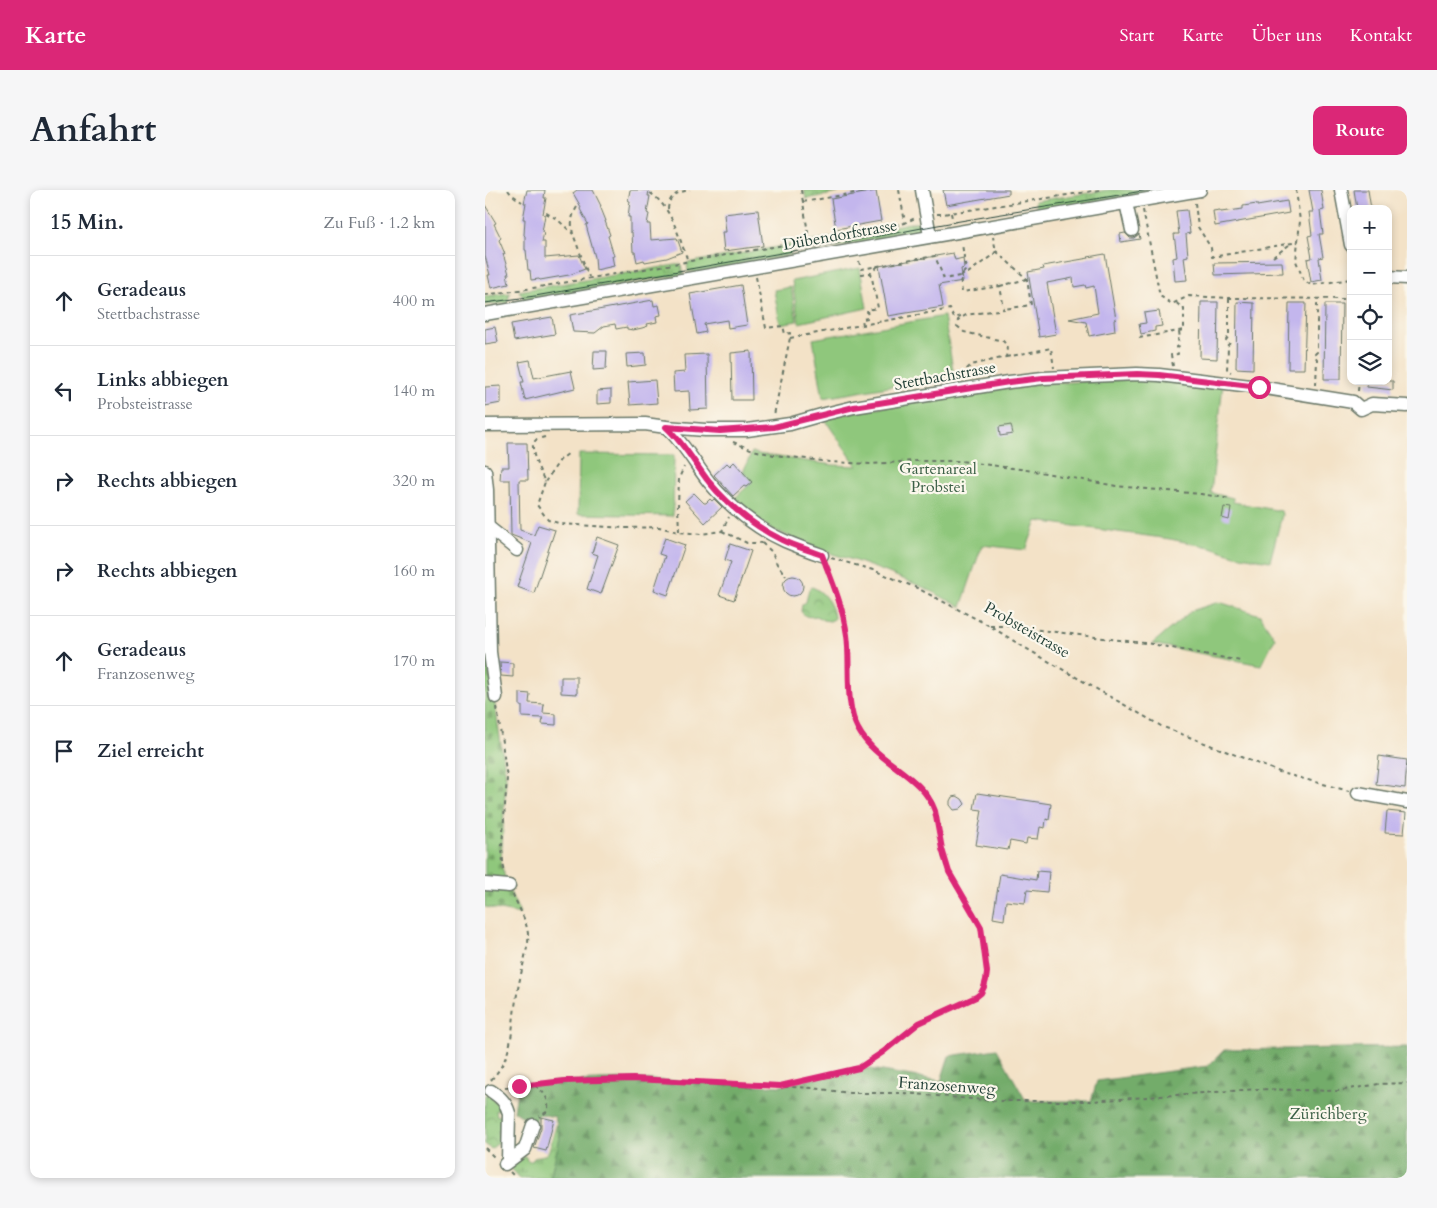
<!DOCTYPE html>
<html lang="de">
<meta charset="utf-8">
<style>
body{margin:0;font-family:Cardo,serif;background:#f6f6f7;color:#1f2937}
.controls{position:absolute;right:15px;top:15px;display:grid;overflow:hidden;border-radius:10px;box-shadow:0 2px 8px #0003}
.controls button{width:45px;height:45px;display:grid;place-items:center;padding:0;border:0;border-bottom:1px solid #e0e1e3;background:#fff;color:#1f2937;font:25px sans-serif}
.stop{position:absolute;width:15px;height:15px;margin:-11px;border:4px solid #db2777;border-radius:50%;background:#fff}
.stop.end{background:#db2777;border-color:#fff;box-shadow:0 1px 5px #0008}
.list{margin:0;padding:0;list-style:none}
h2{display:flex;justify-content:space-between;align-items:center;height:65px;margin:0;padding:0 20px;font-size:21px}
h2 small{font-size:16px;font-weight:400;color:#747a83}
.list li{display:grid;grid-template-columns:32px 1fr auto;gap:15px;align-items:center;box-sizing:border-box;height:90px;padding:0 20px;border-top:1px solid #e0e1e3}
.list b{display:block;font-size:19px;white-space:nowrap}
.list p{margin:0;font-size:16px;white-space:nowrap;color:#747a83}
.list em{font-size:16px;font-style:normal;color:#747a83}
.icon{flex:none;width:28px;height:28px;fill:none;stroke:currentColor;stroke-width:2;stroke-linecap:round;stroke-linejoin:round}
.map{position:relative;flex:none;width:922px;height:988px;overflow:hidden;border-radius:10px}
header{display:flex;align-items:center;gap:30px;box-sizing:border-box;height:70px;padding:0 25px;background:#db2777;color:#fff}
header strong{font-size:24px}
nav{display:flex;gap:28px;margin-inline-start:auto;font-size:18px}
.intro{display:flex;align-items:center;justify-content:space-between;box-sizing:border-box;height:120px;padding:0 30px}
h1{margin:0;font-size:35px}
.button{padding:12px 22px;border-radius:10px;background:#db2777;color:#fff;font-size:18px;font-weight:700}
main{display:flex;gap:30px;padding:0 30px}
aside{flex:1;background:#fff;border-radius:10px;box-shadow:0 2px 8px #0003}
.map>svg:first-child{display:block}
.grass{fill:url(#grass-tufts);stroke:#578258}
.forest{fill:url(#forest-firs);stroke:#497450}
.cemetery{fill:url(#cemetery-stones);stroke:#578258}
.park{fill:url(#park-crowns);stroke:#578258}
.garden{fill:#8fc77b;stroke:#578258}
.building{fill:#c3b6ed}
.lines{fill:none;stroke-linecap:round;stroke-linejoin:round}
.minor-casing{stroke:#697767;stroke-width:15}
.path{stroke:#697767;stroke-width:2;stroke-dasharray:4 4;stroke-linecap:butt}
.minor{stroke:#fff;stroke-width:12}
.tram{stroke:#1f3d34;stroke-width:1}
.route{stroke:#db2777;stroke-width:6}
.labels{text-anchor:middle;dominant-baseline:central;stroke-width:4.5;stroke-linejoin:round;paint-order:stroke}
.street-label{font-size:16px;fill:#1f3d34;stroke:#fbf7ec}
.park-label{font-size:16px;fill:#3b6046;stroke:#fbf7ec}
</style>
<header>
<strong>Karte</strong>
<nav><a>Start</a><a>Karte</a><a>Über uns</a><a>Kontakt</a></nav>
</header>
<div class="intro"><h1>Anfahrt</h1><a class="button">Route</a></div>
<main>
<aside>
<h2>15 Min.<small>Zu Fuß · 1.2 km</small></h2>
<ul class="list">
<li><svg class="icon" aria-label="ahead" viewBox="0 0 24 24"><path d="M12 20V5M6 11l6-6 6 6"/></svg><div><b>Geradeaus</b><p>Stettbachstrasse</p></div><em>400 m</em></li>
<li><svg class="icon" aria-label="left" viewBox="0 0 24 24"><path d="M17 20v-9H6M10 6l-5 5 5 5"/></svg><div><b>Links abbiegen</b><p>Probsteistrasse</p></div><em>140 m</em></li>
<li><svg class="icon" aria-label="right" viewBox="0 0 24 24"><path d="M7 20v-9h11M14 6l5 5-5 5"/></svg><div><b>Rechts abbiegen</b></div><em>320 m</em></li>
<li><svg class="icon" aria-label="right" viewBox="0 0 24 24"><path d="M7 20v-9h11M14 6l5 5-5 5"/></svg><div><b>Rechts abbiegen</b></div><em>160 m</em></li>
<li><svg class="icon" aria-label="ahead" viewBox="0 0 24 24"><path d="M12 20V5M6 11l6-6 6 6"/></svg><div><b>Geradeaus</b><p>Franzosenweg</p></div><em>170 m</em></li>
<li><svg class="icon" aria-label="arrive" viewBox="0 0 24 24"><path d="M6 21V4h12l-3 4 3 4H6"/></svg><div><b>Ziel erreicht</b></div></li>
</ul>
</aside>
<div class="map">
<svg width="922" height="988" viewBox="0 0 922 988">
<defs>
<pattern id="grass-tufts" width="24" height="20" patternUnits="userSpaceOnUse" patternTransform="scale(1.25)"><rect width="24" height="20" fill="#8fc77b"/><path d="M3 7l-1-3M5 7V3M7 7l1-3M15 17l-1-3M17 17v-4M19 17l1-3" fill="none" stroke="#74a366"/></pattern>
<pattern id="forest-firs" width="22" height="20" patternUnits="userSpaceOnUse" patternTransform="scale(1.25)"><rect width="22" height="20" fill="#73ac6b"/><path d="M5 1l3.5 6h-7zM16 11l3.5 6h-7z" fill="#5e8d59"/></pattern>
<pattern id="cemetery-stones" width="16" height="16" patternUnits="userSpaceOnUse" patternTransform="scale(1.25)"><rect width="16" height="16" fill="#8fc77b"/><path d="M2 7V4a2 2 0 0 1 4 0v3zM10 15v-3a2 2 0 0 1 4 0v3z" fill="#74a366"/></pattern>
<pattern id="park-crowns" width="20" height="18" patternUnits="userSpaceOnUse" patternTransform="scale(1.25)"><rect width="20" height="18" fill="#8fc77b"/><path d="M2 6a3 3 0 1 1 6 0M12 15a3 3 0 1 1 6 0" fill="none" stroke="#74a366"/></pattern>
</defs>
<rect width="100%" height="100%" fill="#fbf7ec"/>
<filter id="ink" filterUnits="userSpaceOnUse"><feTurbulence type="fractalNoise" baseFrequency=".02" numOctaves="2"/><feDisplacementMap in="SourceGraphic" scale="10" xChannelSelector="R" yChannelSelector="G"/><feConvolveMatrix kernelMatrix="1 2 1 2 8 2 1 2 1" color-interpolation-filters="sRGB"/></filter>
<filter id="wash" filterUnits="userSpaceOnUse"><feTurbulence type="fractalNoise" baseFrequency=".0096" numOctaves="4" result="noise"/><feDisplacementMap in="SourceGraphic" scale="20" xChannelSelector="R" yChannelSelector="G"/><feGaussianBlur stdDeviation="1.12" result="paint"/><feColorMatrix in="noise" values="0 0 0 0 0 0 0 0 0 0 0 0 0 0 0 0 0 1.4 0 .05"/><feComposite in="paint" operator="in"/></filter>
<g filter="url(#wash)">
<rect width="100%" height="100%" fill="#f3e2c7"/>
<g class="grass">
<path d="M624,0H679L552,22L550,11Z"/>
<path d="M437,31L435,40L431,43L330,60L321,52Z"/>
<path d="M309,54L305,65L210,83L209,81L203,82L202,73Z"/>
<path d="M196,74L198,85L148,92L40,110L34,101Z"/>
<path d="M25,103L22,113L0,115V106Z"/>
<path d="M72,933L75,948L65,988H35L24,976L38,967H41L42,970L44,972L48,970L49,968L62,964L64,960Z"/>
</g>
<path class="forest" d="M922,857V988H65L75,948L70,927L55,924L47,933L29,921L33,896L80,891L148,889L295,896L374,877L456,891L464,866L512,859L541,911H606L612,891L723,876L739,860Z"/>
<path class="cemetery" d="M0,347L2,462L21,587L16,673L22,695L35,724L0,717Z"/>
<g class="park">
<path d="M319,0H353V3L321,9Z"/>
<path d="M327,397C339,401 349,417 349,429L345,431L338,430L331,426C325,427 320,428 316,421L317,415L321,412L324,399Z"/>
<path d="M3,904L19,920H11L12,926H18V940L13,941L14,952L6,959L0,954V905Z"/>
</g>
<g class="garden">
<path d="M375,78L382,118L314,133L307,91Z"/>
<path d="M306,97L312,131L295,134L289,100Z"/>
<path d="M459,126L469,186L338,208L328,149Z"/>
<path d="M674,188L738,194L726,303L748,308V312L796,321L797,325L785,371L750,365L725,357L685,349L552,331L541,360L497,355L476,417L440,398L401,382L368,370L337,361L283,337L248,310L267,292L258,282L267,262L273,264L348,275L372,276L338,227L525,195Z"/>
<path d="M94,264L189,265L188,326L93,324Z"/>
<path d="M734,412L775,425L790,448L776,475L667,454L706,421Z"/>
</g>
<g id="blocks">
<g class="building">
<path d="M42,0H60L59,8H61L58,24L60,25L57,42H59L57,52H60V68L94,65L100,79L84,85L55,90L54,89L46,90L45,80H43L41,60H40V46L39,45L40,29H38L41,13H39Z"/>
<path d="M92,0H108L116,16H115L121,31H120L125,45L123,46L129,66H127L129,76L111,80L110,67L101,35L103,34L95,19L96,17L88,3Z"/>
<path d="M145,0H164L163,6H165L162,23L164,24L162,34H165L166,50L192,48L197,62L182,68L160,72L159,70L152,72L150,62H148L147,42H145V27H143L145,11H143Z"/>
<path d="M458,0H524V4L461,15Z"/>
<path d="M824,0H836L839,20L835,21L838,44H834L838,67L834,68L837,90L826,92L822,69L827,68L823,46L827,45L824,22H828Z"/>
<path d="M869,0H883L886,19H872Z"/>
<path d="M391,1L396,31L351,39L346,9Z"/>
<path d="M802,11L804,23L730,36L728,21L735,20L736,22L758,19V16L772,14V16Z"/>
<path d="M0,15L11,33L9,34L16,48L14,50L20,64H18L24,84H22L24,94L6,98L3,85H5L0,66Z"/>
<path d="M273,20L278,56L239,61L237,42H241L239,24Z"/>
<path d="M702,20L705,43L701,44L703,66L699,67L702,90L690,91L688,68L692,67L689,44H694L691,21Z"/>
<path d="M640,43L645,48H649L654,44L655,49L636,52L635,44Z"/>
<path d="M468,63L470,70L478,68L479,78L476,79L478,91L454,95L458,117L403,126L394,76Z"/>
<path d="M620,64L631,129L629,130L630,141L604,146L601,132L584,129L613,123L609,96L601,98L600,95L589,97L588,88L562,93L571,144L554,147L543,82L559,79L558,76L604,68L603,67Z"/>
<path d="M797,72L798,83L730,85L729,73Z"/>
<path d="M256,95L262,135L243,138L242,130L219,134L221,142L212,144L205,104Z"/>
<path d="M168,110L169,116L174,115L176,125L171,126L172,132L162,134L163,136L157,138L148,140L142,139V137L131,139L130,134L119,136L110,143L88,142L85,125Z"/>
<path d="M716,112H733L732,169L715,168Z"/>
<path d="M752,112L769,113L768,179L751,178Z"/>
<path d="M804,113H821L819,179H803Z"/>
<path d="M840,114H857L856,189H839Z"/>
<path d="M674,121L677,136L670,137V141L656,144L654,134L661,133L659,123Z"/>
<path d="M67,127L70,144L29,151L26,134Z"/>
<path d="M10,137L13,152L0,154V139Z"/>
<path d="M109,161H122L121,179L108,180Z"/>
<path d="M266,161L267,210H247L246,163Z"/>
<path d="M160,163L161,175L142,177L141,164Z"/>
<path d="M222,164L223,219L205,220L204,201L189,202L188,183L200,182L199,165Z"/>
<path d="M45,170L49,188L86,181L90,198L40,210L36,192H39L34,172Z"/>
<path d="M170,190L172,213L145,215L143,192Z"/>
<path d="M882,191H908V200L882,197Z"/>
<path d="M16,196V213L0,216V197Z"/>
<path d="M126,200V213L112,214V201Z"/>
<path d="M526,235L528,244L515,246L514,237Z"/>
<path d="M23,253H42L43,290H34L35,340L49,345L53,335L70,340L49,403L32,397L47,353L26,345L25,290H15L16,277H24Z"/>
<path d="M249,272L267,292L261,297L259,296L248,306L229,285L242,273L245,276Z"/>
<path d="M209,303L219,313H221L225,309L227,311L229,309L237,317L220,333L200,311Z"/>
<path d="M739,317L746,318L744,330L737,328Z"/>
<path d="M112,347L134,355L116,404L102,399L113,365L107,363Z"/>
<path d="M180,348L200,355L183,405L169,400L180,366L174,364Z"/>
<path d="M245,354L266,361L249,410L234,405L246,372L240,370Z"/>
<circle cx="308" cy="396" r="10"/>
<path d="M15,472L28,473V487L16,486Z"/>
<path d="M76,487H92V504L76,503Z"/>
<path d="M35,503L45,504L44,513L59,514L58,523L71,524V535L57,534L58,528L37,527V516H35Z"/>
<path d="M894,566L922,570L920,598L891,594Z"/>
<path d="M492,603L566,614L564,630L561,629L560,638L555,637L553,649L542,648L541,654L525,651L523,660L491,655L497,620L489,619Z"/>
<path d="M472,606L477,609L480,614L475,619L469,620L465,615V611L467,607Z"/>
<path d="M902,621L921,623L919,644L900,643Z"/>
<path d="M552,681L564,682L562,702L542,700L540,713L521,711L519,730L508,728L515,684L551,690Z"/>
<path d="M56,927L69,930L61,961L49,958L56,938Z"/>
</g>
</g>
</g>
<g filter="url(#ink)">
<use href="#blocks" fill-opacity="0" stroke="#697767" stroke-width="1"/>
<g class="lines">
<defs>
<g id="minor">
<path d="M437,0L445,46"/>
<path d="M856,0L866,55"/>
<path d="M641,13L647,40"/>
<path d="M903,87L922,88"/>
<path d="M0,124L715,0"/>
<path d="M0,235L160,234L181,237L220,240H262L305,234L340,224L369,217L524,192L558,188L652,184L674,185L774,197L868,212L876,219L887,214L922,216"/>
<path d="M181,237C199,253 210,274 224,292C244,316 272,339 300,351C312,356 325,361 337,365"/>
<path d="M0,281L2,300L5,462L11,507"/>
<path d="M2,336L32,360"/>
<path d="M873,603L922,612"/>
<path d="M0,694L24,696"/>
<path d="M6,901C15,907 21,912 24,923L23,971"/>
<path d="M20,974L40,959L48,935"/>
</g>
</defs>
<use href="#minor" class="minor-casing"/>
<g class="path">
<path d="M23,0L26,4L37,12"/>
<path d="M316,0L324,49"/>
<path d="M414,0L420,32"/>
<path d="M811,0L815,31L811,71L819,91L826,95L866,89"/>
<path d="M165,3C187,17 194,48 203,71"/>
<path d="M318,12L387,0"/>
<path d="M710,13L713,37L726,58L727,67L813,52"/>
<path d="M92,17C86,27 86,33 88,44L104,87"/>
<path d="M183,19C184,5 193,2 205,0"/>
<path d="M658,20L675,106L687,114L704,106L744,108L866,109"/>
<path d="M61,23L72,29L88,44"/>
<path d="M466,23L468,33"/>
<path d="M452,24H458L615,0"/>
<path d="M511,61L542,89L546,115L519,119"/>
<path d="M788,67L804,55"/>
<path d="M374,71L376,79L450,66L459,89L475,86L481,80L477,54"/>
<path d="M376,84L386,83"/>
<path d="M271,87L281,138L298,136L300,144L305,143V148L289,225"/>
<path d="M515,96L542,89"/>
<path d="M0,105L48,98L404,37L420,33L430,28"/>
<path d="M744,108V146L741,150L745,153L742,156L743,158L742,180L746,182"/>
<path d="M378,135L377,129L383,128L382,120L393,118L386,83L394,75"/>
<path d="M305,148L465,119L469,128L476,126"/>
<path d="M654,148L699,140V119L690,112"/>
<path d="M521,167L566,158L569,178"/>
<path d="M688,176L686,165L693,164L692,157L694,156L693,149H695L694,141"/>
<path d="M481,187L482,179L486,175L521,167C522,160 523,156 518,151L479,142L472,136L473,130L481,125L519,119L515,96L477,102L475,86L483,83L509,64L511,61L508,47"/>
<path d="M831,195L832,169L829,165L832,162V110"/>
<path d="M873,201L874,191"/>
<path d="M60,247L52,249L48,253C47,267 54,279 60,292L52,315L63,330L77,334L140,338L174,337L194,342L216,344L237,341L244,327"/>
<path d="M248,252L268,260L289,265L345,272L386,274L430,271H475L549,281L631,296L716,304L746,309"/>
<path d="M60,292L75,270L84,263"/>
<path d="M194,341L193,317L194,288L199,277"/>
<path d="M237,341L262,353H277"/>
<path d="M277,353L287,362L292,374L301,386"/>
<path d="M346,368L388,380L432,398L505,436L537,456L676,536L797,583L864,601"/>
<path d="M505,436H523L667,454L756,471"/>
<path d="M12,517L22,588L17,655L18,674L20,684"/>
<path d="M6,890C29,865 26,841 31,810C34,791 39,772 43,753C45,736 35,720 28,705"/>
<path d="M50,895C60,904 64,907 63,921L54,927"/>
<path d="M297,896L374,877L398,862L434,833L491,807C496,803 499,798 501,791C504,779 499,740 492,729C482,710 467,694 460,673C453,653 456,621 442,604C420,577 382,565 369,530C361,508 365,471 362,447C360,422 349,398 340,375"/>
<path d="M20,898L80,891L148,889L328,898L364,903H418L511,911H606L773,899L853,901L894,894L922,893"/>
<path d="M0,958L11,969"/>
<path d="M25,982L31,988"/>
</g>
<use href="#minor" class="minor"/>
<path class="tram" d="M0,113L50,106L411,43C495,26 579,15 663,0"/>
</g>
</g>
<g class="lines" filter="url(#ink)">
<path class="route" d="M34,896L80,891L148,889L295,896L374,878L398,862L434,833L491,807L496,803L499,797L501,790L502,782L496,737L464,682L457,659L450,621C437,584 391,573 373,539C359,514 366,473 362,445C358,417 347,391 337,365C324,360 309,356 297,350C269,336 244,316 224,292C210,274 199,253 181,237L235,241L289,237L369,217L524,192L558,188L652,184L674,185L774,197"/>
</g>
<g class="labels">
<g class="street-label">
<text transform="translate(355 45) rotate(-10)">Dübendorfstrasse</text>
<text transform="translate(460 186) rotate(-10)">Stettbachstrasse</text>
<text transform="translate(542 440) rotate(30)">Probsteistrasse</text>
<text transform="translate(462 896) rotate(4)">Franzosenweg</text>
</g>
<g class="park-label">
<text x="453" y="279">Gartenareal<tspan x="453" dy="18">Probstei</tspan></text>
<text x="843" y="924">Zürichberg</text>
</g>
</g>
</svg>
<div class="controls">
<button>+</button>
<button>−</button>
<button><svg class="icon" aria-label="locate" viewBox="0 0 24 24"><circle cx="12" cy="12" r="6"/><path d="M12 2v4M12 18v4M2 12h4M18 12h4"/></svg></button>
<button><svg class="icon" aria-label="layers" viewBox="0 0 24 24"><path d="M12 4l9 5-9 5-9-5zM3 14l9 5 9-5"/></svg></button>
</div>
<div class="stop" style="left:774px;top:197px"></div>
<div class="stop end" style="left:34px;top:896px"></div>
</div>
</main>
